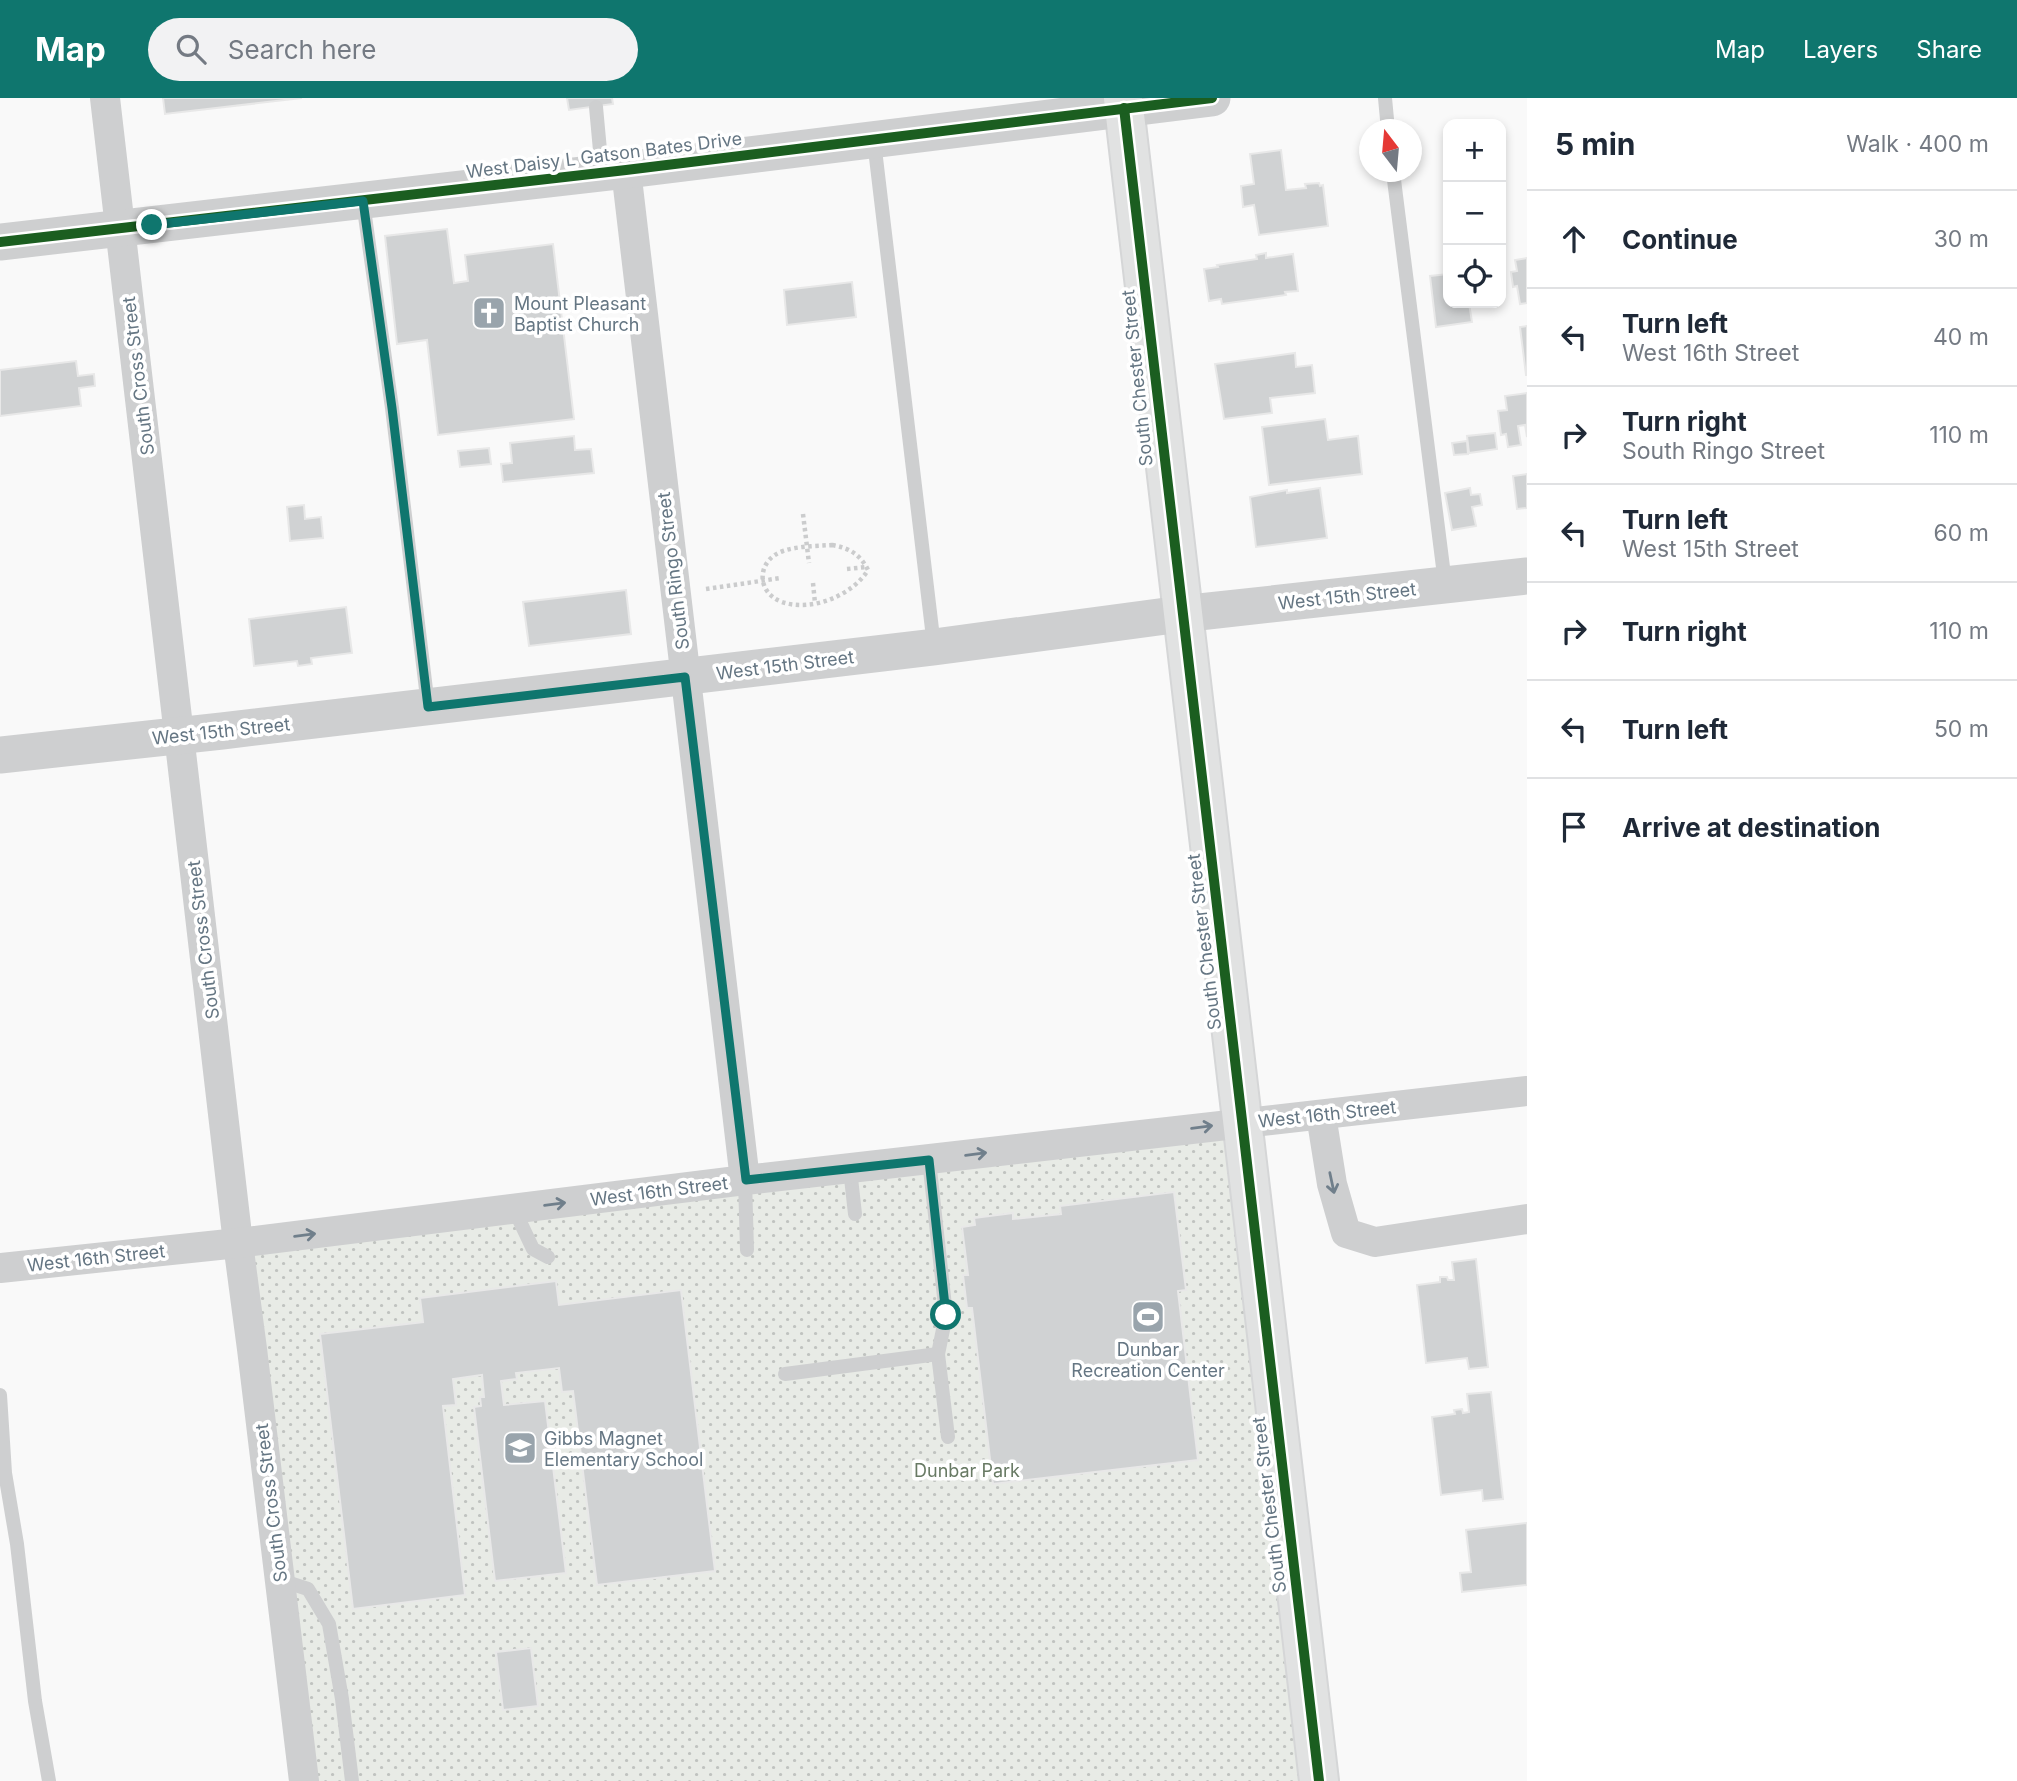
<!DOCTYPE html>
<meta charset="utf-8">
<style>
body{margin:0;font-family:Inter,sans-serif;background:#f2f2f3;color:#1f2937}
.controls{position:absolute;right:21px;top:21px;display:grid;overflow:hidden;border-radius:14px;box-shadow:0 4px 10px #0003}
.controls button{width:63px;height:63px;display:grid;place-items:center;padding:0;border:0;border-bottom:2px solid #e0e1e3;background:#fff;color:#1f2937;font:35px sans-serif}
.compass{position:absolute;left:1359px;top:21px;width:63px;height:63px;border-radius:50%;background:#fff;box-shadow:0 4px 10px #0003;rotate:344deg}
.stop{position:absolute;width:21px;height:21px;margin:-16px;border:5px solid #0f766e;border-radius:50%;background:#fff}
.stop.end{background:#0f766e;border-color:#fff;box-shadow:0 2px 7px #0008}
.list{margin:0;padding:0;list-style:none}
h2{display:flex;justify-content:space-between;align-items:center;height:91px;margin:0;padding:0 28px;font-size:30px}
h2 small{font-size:23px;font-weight:400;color:#747a83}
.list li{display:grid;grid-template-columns:46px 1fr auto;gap:21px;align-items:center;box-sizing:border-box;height:98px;padding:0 28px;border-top:2px solid #e0e1e3}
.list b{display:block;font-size:26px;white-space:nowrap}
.list p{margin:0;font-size:23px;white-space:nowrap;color:#747a83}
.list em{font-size:23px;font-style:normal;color:#747a83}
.icon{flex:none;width:38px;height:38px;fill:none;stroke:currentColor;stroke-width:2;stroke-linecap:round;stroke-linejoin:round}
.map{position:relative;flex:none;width:1527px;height:1683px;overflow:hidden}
header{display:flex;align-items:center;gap:42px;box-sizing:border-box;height:98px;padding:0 35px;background:#0f766e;color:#fff}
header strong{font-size:33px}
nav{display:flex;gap:38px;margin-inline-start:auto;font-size:24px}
.search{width:490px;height:63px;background:#f2f2f3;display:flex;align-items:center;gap:18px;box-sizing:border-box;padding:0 24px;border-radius:38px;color:#747a83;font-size:26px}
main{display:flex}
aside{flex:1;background:#fff}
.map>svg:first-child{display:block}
.park{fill:url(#park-dots)}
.building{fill:#d0d2d3;stroke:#e8e8e8;stroke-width:2}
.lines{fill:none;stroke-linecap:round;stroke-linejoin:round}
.secondary-casing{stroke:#d5d6d7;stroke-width:42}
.path{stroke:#cbcccd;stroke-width:4.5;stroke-dasharray:3.5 3.5;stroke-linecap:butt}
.service{stroke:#cecfd0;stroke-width:14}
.minor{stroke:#cecfd0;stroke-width:30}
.tertiary{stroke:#cecfd0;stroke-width:37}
.secondary{stroke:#e1e2e2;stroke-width:38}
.cycleway-casing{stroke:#fff;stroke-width:15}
.cycleway{stroke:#1b5e20;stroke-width:10}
.oneway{stroke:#707f8b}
.route{stroke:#0f766e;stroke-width:9}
.labels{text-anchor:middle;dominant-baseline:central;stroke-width:7;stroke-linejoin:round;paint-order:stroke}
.street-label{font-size:18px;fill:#657683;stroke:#fff}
.poi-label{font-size:18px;fill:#657683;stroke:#fff;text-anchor:start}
.park-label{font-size:18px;fill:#687a64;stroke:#fff}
</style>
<header>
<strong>Map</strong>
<div class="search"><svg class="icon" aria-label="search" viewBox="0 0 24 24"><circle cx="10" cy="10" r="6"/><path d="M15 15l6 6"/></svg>Search here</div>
<nav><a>Map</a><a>Layers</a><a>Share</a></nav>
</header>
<main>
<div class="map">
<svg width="1527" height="1683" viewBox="0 0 1527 1683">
<defs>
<pattern id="park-dots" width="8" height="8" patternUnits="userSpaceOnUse" patternTransform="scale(1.75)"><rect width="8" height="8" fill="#e8ebe6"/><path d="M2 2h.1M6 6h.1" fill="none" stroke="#c0c3c0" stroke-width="1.8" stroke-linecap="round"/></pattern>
</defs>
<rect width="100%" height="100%" fill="#f9f9f9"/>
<path class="park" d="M1243,1024L1322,1683H304L238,1145Z"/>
<g class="building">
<path d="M163,0H302L165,16Z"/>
<path d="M567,0H612L613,6L569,12Z"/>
<path d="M1281,52L1286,92L1306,90L1305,86L1319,85L1320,88L1323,87L1328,128L1259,137L1254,107L1243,109L1241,88L1254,86L1250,56Z"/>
<path d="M447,131L454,185L468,183L465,157L553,146L574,321L438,337L427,242L397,246L385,138Z"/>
<path d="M1266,155V160L1293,156L1298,193L1285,194L1286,197L1222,206L1221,201L1209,203L1204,171L1218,169L1217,167L1257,161L1256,157Z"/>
<path d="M1527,160V205L1520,206L1517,188L1513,189L1511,174L1517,173L1515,162Z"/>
<path d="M1448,176V205H1469L1472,224L1436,229L1430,178Z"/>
<path d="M852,184L856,219L787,227L784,192Z"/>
<path d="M1527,228V277H1526L1520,229Z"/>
<path d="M1295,255L1296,269L1312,267L1315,295L1270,300L1272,315L1224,321L1215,266Z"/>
<path d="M76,263L78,278L94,276L95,288L79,290L81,308L0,318V272Z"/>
<path d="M1527,295V339L1525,327L1518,328L1521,347L1508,349L1506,336L1501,337L1498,313L1507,312L1505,298Z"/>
<path d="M1325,321L1328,342L1358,338L1362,376L1269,387L1262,329Z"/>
<path d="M1495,335L1497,351L1469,355L1467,338Z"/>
<path d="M574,338L575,352L591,351L594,375L503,384L501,366L512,365L510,345Z"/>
<path d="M1467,343L1468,356L1454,357L1452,345Z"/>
<path d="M489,350L491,366L460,369L458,353Z"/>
<path d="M1527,376V410L1517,411L1513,378Z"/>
<path d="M1320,390L1327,440L1256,449L1250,399L1287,392V395Z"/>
<path d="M1470,390L1471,397L1480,396L1482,407L1472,409L1476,428L1452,432L1445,395Z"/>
<path d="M304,407L305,421L321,419L323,440L290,443L287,409Z"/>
<path d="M626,492L631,536L529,548L523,504Z"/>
<path d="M346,509L352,555L311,560L312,566L298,568L297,563L254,568L249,521Z"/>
<path d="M1174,1094L1186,1192L1178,1193L1198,1362L993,1386L972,1210H967L963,1177H968L962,1129L975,1127L974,1120L1013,1115V1121L1061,1116L1060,1108Z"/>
<path d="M1476,1161L1488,1269L1469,1271L1467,1260L1426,1265L1417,1187L1440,1184V1179H1447L1448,1182H1454L1452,1164Z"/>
<path d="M556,1183L559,1207L681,1192L715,1473L597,1487L573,1293L562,1294L559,1270L516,1275L517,1281L501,1283L504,1307L545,1303L566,1475L495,1483L474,1309L481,1308L480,1299H484L482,1277L453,1281L456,1307L443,1308L465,1497L353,1511L320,1236L423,1224L420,1200Z"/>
<path d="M1491,1294L1503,1401L1483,1403L1482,1392L1441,1397L1432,1319L1455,1316L1454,1312L1462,1311L1463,1315L1469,1314L1467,1296Z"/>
<path d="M1527,1425V1487L1462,1494L1460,1475L1471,1474L1466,1432Z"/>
<path d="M531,1550L538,1608L503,1612L496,1554Z"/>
</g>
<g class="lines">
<defs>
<path id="secondary" d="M1123,0L1319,1683"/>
</defs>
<use href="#secondary" class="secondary-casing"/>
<g class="path">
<path d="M803,416L809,465"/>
<path d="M832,447C849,450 860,456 868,472C852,498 811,514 782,504C755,494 757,462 783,453C798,448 816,448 832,447Z"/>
<path d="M847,471L866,469"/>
<path d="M813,485L815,505"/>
<path d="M706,491L781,480"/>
</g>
<g class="service">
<path d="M1385,0L1388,32"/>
<path d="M596,9L602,74"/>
<path d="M874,43L934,548"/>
<path d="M1393,74L1445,485"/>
<path d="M363,104L392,310L428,608"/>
<path d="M929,1062L946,1217L938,1256L948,1339"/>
<path d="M850,1071L855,1116"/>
<path d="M745,1082L747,1152"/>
<path d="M514,1111L533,1151L548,1159"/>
<path d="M785,1276L938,1256"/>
<path d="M0,1297L5,1375L17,1446L35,1603L49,1683"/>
<path d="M280,1482L308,1491L329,1526L342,1601L352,1683"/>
</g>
<g class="minor">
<path d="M105,0L238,1145L252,1251L304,1683"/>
<path d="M626,72L745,1082"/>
<path d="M1321,1017L1332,1086L1346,1135L1375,1144L1527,1121"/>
<path d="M0,1170L238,1145L745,1082L1527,993"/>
</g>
<g class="tertiary">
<path d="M0,144L626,72L1212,0"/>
<path d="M0,657L222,633L934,549L1181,516L1527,478"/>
</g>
<use href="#secondary" class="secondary"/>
<defs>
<g id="cycleway">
<path d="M1124,10L1319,1683"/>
<path d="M0,144L626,72L1212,0"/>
</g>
</defs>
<use href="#cycleway" class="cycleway-casing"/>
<use href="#cycleway" class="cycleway"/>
</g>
<defs><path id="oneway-shaft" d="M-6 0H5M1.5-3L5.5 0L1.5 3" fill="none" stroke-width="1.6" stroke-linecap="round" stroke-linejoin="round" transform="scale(1.75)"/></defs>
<g class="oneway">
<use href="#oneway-shaft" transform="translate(1202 1029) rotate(-7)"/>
<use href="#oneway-shaft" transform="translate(976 1056) rotate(-7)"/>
<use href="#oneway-shaft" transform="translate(1332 1085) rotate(78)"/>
<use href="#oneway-shaft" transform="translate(555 1106) rotate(-7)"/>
<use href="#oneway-shaft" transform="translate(305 1137) rotate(-7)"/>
</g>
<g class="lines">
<path class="route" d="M152,127L363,103L392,310L428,609L685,579L746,1082L929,1062L946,1217"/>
</g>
<defs>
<symbol id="church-square" viewBox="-11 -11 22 22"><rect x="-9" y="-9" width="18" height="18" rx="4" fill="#99a4ac" stroke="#fff"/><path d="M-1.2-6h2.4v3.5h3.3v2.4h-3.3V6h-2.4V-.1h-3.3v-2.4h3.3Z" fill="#fff"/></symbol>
<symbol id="stadium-square" viewBox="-11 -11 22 22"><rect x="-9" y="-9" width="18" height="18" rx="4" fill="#99a4ac" stroke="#fff"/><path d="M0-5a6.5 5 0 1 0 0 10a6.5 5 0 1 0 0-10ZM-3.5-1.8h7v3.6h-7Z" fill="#fff"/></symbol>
<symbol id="school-square" viewBox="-11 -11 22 22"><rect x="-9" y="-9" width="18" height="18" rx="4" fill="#99a4ac" stroke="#fff"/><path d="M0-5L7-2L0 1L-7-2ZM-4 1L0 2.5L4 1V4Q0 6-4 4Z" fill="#fff"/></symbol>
</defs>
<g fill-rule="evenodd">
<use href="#church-square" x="470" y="196" width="38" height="38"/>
<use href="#stadium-square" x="1129" y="1200" width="38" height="38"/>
<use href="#school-square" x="501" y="1331" width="38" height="38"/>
</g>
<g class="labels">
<g class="street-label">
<text transform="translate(604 57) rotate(-7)">West Daisy L Gatson Bates Drive</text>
<text transform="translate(138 278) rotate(-97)">South Cross Street</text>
<text transform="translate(1137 280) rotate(-96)">South Chester Street</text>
<text transform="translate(673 473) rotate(-97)">South Ringo Street</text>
<text transform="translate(1347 498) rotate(-6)">West 15th Street</text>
<text transform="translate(785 567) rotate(-7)">West 15th Street</text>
<text transform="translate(221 633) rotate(-6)">West 15th Street</text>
<text transform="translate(203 842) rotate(-97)">South Cross Street</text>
<text transform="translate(1204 844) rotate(-97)">South Chester Street</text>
<text transform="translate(1327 1016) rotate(-6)">West 16th Street</text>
<text transform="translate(659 1093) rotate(-7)">West 16th Street</text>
<text transform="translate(96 1160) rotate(-6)">West 16th Street</text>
<text transform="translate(271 1405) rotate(-97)">South Cross Street</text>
<text transform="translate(1269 1407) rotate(-97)">South Chester Street</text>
</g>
<g class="poi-label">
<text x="514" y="205">Mount Pleasant<tspan x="514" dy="21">Baptist Church</tspan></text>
<text x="1148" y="1251" text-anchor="middle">Dunbar<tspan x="1148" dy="21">Recreation Center</tspan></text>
<text x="544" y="1340">Gibbs Magnet<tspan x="544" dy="21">Elementary School</tspan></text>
</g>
<g class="park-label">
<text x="967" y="1372">Dunbar Park</text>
</g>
</g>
</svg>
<div class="controls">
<button>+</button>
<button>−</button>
<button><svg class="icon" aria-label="locate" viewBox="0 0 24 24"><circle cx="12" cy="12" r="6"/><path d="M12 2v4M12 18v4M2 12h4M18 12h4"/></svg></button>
</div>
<svg class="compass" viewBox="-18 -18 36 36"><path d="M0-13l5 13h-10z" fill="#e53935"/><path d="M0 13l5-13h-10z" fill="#747a83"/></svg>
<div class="stop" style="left:946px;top:1217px"></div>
<div class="stop end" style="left:152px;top:127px"></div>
</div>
<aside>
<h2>5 min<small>Walk · 400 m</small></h2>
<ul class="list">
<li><svg class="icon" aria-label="ahead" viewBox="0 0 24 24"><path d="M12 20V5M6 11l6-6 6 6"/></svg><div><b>Continue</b></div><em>30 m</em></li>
<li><svg class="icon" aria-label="left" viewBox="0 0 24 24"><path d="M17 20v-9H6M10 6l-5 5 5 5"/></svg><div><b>Turn left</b><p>West 16th Street</p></div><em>40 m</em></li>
<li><svg class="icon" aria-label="right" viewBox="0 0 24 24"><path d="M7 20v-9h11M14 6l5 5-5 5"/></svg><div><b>Turn right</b><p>South Ringo Street</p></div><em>110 m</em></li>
<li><svg class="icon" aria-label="left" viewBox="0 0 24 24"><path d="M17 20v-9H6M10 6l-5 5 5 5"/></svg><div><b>Turn left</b><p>West 15th Street</p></div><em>60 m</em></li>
<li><svg class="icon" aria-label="right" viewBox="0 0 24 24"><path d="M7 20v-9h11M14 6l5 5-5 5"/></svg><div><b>Turn right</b></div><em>110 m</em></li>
<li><svg class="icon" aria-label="left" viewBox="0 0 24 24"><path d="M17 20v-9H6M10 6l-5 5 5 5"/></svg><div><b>Turn left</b></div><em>50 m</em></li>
<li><svg class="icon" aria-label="arrive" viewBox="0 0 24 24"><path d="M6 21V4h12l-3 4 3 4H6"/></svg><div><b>Arrive at destination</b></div></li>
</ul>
</aside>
</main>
